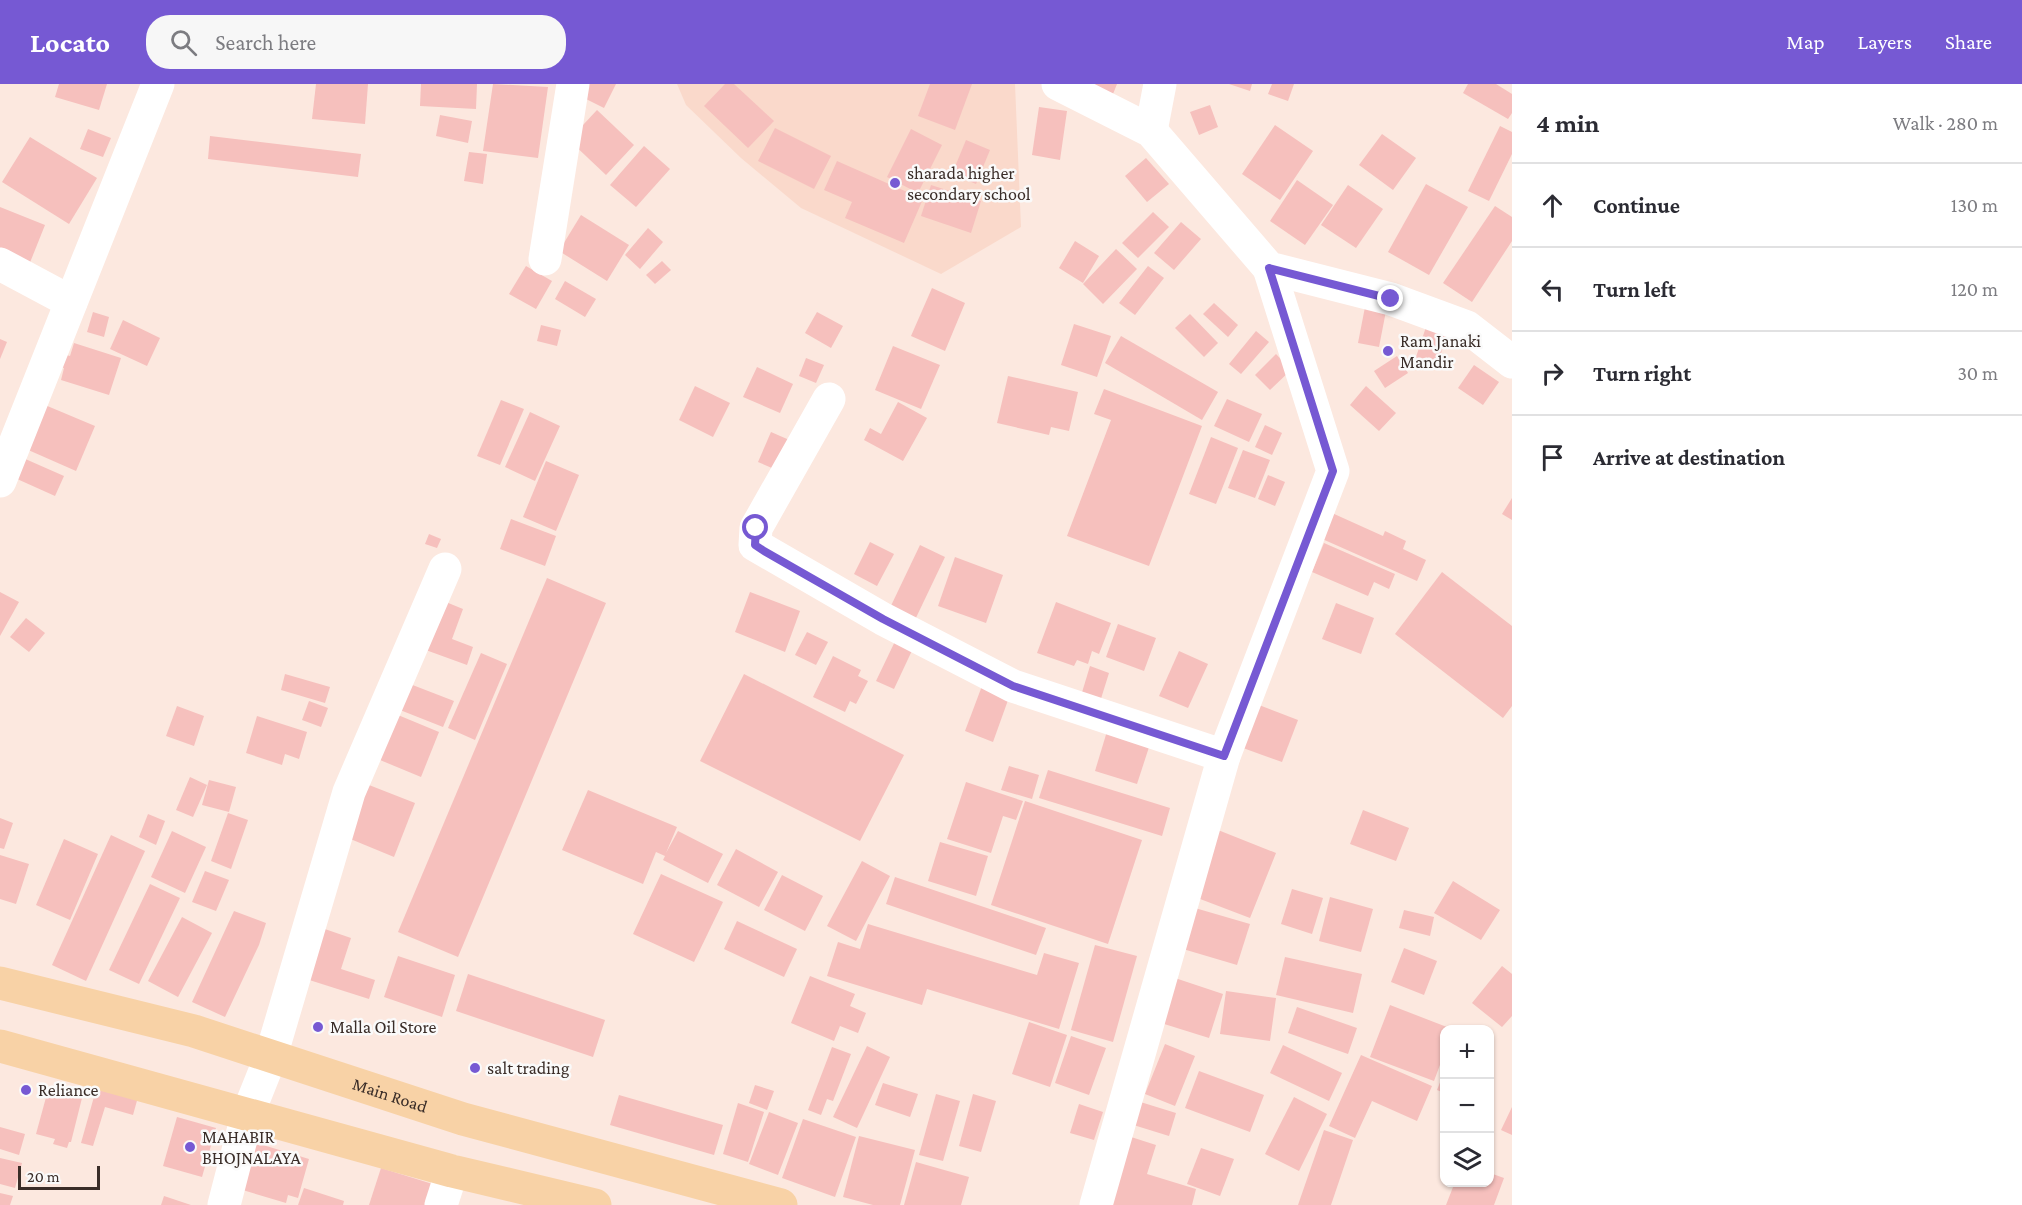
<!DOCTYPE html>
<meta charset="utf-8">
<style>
body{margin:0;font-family:"Crimson Pro",serif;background:#f7f7f7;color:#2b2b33}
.controls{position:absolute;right:18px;bottom:18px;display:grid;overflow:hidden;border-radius:12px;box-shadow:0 2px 4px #0004}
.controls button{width:54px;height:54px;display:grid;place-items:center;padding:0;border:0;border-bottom:2px solid #e1e1e2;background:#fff;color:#2b2b33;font:30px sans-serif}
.scale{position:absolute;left:18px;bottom:15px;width:82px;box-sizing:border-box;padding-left:6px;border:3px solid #3a2d28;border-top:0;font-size:16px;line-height:21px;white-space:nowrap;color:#3a2d28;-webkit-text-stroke:4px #fafafa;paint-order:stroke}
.stop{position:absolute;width:18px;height:18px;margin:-14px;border:4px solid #7659d3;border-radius:50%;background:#fff}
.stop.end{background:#7659d3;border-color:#fff;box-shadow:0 2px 6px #0008}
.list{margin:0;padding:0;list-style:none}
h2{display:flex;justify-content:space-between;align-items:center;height:78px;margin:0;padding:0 24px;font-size:26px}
h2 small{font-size:20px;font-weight:400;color:#7c7c81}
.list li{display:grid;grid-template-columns:39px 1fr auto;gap:18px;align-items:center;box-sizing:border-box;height:84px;padding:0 24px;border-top:2px solid #e1e1e2}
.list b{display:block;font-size:22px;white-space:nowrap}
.list em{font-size:20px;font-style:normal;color:#7c7c81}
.icon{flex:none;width:33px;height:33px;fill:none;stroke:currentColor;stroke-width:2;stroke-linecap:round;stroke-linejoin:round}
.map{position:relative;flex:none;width:1512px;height:1121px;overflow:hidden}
header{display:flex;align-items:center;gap:36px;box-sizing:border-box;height:84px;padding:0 30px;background:#7659d3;color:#fff}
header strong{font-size:28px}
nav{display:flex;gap:33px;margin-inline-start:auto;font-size:21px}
.search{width:420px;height:54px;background:#f7f7f7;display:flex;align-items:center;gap:15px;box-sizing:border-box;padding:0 21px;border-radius:24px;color:#7c7c81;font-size:22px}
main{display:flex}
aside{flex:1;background:#fff}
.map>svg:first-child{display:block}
.built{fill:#fad9cb}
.building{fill:#f6c0bd}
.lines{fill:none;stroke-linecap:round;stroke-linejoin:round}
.minor{stroke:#fff;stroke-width:33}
.major{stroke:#f8d2a6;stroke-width:33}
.route{stroke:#7659d3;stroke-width:8}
.poi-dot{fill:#7659d3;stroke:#fafafa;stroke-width:2}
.labels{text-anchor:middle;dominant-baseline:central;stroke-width:5;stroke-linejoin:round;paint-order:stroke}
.poi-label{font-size:18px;fill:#3a2d28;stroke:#fafafa;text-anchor:start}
.street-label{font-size:18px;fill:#3a2d28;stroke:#fafafa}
</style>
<header>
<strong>Locato</strong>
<div class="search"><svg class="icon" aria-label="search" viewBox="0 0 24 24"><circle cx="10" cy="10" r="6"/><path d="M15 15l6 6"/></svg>Search here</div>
<nav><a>Map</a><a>Layers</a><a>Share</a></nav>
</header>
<main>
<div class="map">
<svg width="1512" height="1121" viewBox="0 0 1512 1121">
<rect width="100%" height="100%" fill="#fce8df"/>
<path class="built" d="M677,0H1015L1021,143L941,190L801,124L741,74L686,21Z"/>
<g class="building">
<path d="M59,0H107L99,26L55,13Z"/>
<path d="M316,0H368L365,40L312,35Z"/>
<path d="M421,0H477L476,25L420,22Z"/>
<path d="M493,0L548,3L538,74L483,67Z"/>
<path d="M583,0H616L604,24L578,11Z"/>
<path d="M725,0H734L774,37L748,64L704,22Z"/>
<path d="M930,0H972L955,46L918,32Z"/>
<path d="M1089,0H1117L1113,10Z"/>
<path d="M1229,0H1252L1250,7Z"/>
<path d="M1272,0H1294L1288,17L1268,10Z"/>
<path d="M1468,0H1496L1512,10V29L1508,35L1463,9Z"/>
<path d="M1210,21L1218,43L1199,51L1190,28Z"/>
<path d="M1039,23L1067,27L1060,76L1032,71Z"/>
<path d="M597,26L634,61L606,91L569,56Z"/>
<path d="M440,31L472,37L468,59L436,52Z"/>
<path d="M1275,41L1313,67L1280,116L1242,90Z"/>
<path d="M1500,42L1512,48V70L1489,117L1468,107Z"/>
<path d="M775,44L831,72L814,105L758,77Z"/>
<path d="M88,45L111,54L103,73L80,65Z"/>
<path d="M911,45L942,61L918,109L887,93Z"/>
<path d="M1382,50L1416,74L1393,106L1359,81Z"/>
<path d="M210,52L361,70L358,93L208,75Z"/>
<path d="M30,53L97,94L69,140L2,98Z"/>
<path d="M966,56L990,66L976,100L952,90Z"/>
<path d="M644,62L670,85L636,123L610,101Z"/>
<path d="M469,68L487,70L483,100L464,97Z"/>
<path d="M1146,74L1169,100L1147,118L1125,92Z"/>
<path d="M837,77L923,115L904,159L845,134L852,118L824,106Z"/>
<path d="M1297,96L1333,121L1305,161L1270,137Z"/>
<path d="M1426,100L1468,123L1429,191L1388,168Z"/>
<path d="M931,101L981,117L971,149L921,132Z"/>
<path d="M1348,101L1383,125L1356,164L1321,141Z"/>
<path d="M1495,122L1512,133V157L1472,218L1443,199Z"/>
<path d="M0,123L45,141L29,181L0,170Z"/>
<path d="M1153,128L1169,143L1138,174L1122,159Z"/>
<path d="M581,131L629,161L607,197L559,167Z"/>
<path d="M1181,138L1201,155L1174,186L1154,169Z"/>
<path d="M648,144L663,158L640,185L625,171Z"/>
<path d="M1075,157L1099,172L1083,199L1059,184Z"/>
<path d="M1116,165L1137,185L1103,220L1083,200Z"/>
<path d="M662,177L671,186L655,200L646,191Z"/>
<path d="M526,182L552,197L536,225L509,210Z"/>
<path d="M1148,182L1164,194L1135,231L1119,219Z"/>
<path d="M565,197L596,215L585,233L555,215Z"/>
<path d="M932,204L965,219L945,267L911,252Z"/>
<path d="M1214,219L1238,241L1228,253L1203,230Z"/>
<path d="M1365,223L1386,227L1379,263L1358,259Z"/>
<path d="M93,228L109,233L104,253L87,248Z"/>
<path d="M817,228L843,242L831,264L805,249Z"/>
<path d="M1190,230L1218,259L1204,273L1175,244Z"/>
<path d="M123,236L160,254L147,282L110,265Z"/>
<path d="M1074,240L1111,252L1097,293L1061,281Z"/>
<path d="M541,241L561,246L557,262L537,257Z"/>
<path d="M1426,243L1447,249L1437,283L1415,276Z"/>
<path d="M1256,247L1269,258L1241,290L1229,280Z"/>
<path d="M1121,252L1218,308L1202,336L1105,279Z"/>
<path d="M0,255L7,258L0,275Z"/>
<path d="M74,259L121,274L109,311L61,296L64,284L52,280L56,268L70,272Z"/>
<path d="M893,262L940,281L921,325L875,306Z"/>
<path d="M1276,270L1291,286L1270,306L1255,291Z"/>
<path d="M1397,272L1408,289L1385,304L1374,287Z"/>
<path d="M806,274L824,281L816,299L799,292Z"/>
<path d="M1474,281L1499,298L1483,321L1458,304Z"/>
<path d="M757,283L793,300L780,329L743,313Z"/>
<path d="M1008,292L1078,308L1069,347L1051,343L1049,351L997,339Z"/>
<path d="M695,302L730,319L713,353L679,336Z"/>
<path d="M1366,302L1396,329L1379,347L1350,321Z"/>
<path d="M1104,305L1202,342L1149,482L1067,452L1111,336L1094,330Z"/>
<path d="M1227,315L1262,330L1249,358L1214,342Z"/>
<path d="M501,316L524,325L500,381L477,372Z"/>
<path d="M898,318L927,334L903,377L864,356L870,344L881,350Z"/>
<path d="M45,321L95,342L76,387L26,365Z"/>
<path d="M530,328L560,342L535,397L505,383Z"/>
<path d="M1265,341L1282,349L1272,371L1255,363Z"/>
<path d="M771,348L794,358L781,388L758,378Z"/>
<path d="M1211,353L1238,364L1216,420L1189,410Z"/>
<path d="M1243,366L1270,376L1255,414L1228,404Z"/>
<path d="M14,370L64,392L55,412L6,390Z"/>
<path d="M546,377L579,391L556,447L523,433Z"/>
<path d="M1268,391L1285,398L1275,422L1258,415Z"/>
<path d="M1512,414V436L1502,430Z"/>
<path d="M1332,429L1383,452L1385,447L1406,457L1403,465L1426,476L1417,497L1320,454Z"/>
<path d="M511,435L556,452L545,482L500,465Z"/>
<path d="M429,450L441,455L437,464L425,460Z"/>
<path d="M870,458L894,470L877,502L854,490Z"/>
<path d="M1324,459L1395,490L1389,505L1374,498L1368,512L1312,488Z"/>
<path d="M920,461L945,473L913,540L888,528Z"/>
<path d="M955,473L1003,491L986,539L938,522Z"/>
<path d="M1442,488L1512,542V622L1503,634L1395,550Z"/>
<path d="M547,494L606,519L458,873L398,848Z"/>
<path d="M0,508L19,518L0,552Z"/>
<path d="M750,508L800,527L785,568L735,548Z"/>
<path d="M441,516L463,525L452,555L473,563L467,581L423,565Z"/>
<path d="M1056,518L1111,539L1099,570L1092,567L1088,580L1077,576L1074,582L1037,569Z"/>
<path d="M1336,519L1374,534L1361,570L1322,555Z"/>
<path d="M26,534L45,549L29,568L10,553Z"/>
<path d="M1118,540L1156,554L1144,587L1106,573Z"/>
<path d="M807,548L828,558L816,581L795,571Z"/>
<path d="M899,549L916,558L894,605L876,597Z"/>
<path d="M1179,567L1208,580L1188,624L1159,612Z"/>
<path d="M481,569L507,580L475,656L448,644Z"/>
<path d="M833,572L861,586L858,592L868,597L856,620L850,617L845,628L813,613Z"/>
<path d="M1090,582L1109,589L1099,621L1080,615Z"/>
<path d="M285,590L330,603L325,619L281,606Z"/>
<path d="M744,590L904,671L860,757L700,677Z"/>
<path d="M985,594L1012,605L993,658L965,647Z"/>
<path d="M410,600L454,617L443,643L400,626Z"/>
<path d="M309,617L328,624L321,643L302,636Z"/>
<path d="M1259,621L1298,636L1282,678L1243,664Z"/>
<path d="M177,622L204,632L194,662L166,652Z"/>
<path d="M398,631L439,648L421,693L380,676Z"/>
<path d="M257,632L307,648L299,675L285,670L282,681L246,669Z"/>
<path d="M1108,644L1151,657L1137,700L1095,687Z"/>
<path d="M1009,682L1039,691L1032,715L1001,706Z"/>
<path d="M1048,686L1170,724L1162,752L1039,714Z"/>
<path d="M190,693L207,701L193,733L176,726Z"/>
<path d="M209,696L236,703L229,728L202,721Z"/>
<path d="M966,698L1023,717L1016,736L1003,732L991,769L947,755Z"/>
<path d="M369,701L415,719L394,773L348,754Z"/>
<path d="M588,706L677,743L666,769L678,747L723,770L708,799L663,776L665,772L656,768L643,800L562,766Z"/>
<path d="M1025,717L1142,756L1108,860L991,821Z"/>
<path d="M1363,726L1409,744L1396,777L1350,760Z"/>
<path d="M228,729L248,736L231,785L211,777Z"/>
<path d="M148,730L165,737L156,761L139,753Z"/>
<path d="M0,734L13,739L4,765L0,764Z"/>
<path d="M1213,744L1276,769L1250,834L1187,810Z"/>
<path d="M172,747L206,763L185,809L151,793Z"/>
<path d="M111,751L145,767L86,897L52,881Z"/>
<path d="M64,755L98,770L70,836L36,821Z"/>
<path d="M940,758L988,772L976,812L928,797Z"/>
<path d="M736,765L778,788L759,823L717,801Z"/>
<path d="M0,771L29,780L16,820L0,815Z"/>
<path d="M862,777L890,792L856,857L827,842Z"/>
<path d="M205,787L229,796L216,827L192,818Z"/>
<path d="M661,790L723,818L694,878L633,850Z"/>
<path d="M782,791L823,812L805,847L764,826Z"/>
<path d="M895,793L1046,844L1036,871L886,820Z"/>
<path d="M1453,797L1500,826L1481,856L1434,829Z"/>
<path d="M150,800L180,814L139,900L109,886Z"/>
<path d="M1292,805L1323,814L1312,850L1281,840Z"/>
<path d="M1330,813L1373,825L1361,868L1319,857Z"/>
<path d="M1195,824L1250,840L1237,881L1183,865Z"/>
<path d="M1404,826L1434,833L1430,852L1399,844Z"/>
<path d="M234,827L266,839L259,861L225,933L192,918Z"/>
<path d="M182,833L212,849L178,913L148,897Z"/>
<path d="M737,837L797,865L784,893L724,865Z"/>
<path d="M868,840L1037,891L1044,869L1079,879L1059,945L927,905L922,921L827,892L838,858L860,865Z"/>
<path d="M319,843L351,854L341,885L375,896L369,915L303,894Z"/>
<path d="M1095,861L1137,872L1113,958L1071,946Z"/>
<path d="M1404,864L1437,877L1424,911L1391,898Z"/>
<path d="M398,872L455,891L442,933L384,913Z"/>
<path d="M1285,873L1362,890L1353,929L1276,911Z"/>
<path d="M1502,882L1512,890V932L1502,943L1472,919Z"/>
<path d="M468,890L605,936L593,973L456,927Z"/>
<path d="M810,892L855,910L850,922L866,929L858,949L840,942L834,957L791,939Z"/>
<path d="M1175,894L1223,910L1209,954L1161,939Z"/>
<path d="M1226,907L1276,914L1270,957L1220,950Z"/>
<path d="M1390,921L1452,945L1444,946V970L1434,997L1370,973Z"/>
<path d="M1297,923L1357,944L1348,970L1288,949Z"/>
<path d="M1029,938L1067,951L1050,1003L1012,990Z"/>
<path d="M1071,952L1106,964L1089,1011L1055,999Z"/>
<path d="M1165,960L1195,972L1175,1022L1145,1010Z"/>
<path d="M1283,961L1342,989L1329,1017L1270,989Z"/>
<path d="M867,962L890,973L857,1044L833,1033Z"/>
<path d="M832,963L851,970L833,1017L827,1015L821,1031L808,1026Z"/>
<path d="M1361,971L1432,1002L1417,1037L1372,1017L1355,1054L1329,1042Z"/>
<path d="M1199,987L1264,1011L1250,1048L1185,1024Z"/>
<path d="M1444,988V1009L1437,1006Z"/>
<path d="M883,999L918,1010L910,1033L875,1021Z"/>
<path d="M755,1001L774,1007L767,1026L749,1019Z"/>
<path d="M97,1002L138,1013L133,1031L105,1023L93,1062L81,1059Z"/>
<path d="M48,1006L82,1014L71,1058H69L67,1064L53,1060L55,1055L36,1050Z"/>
<path d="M936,1010L960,1017L943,1077L919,1071Z"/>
<path d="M973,1010L996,1017L981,1068L959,1062Z"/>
<path d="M619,1011L723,1041L714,1071L610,1041Z"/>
<path d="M1294,1013L1327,1030L1299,1087L1265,1070Z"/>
<path d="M1134,1016L1176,1029L1169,1052L1127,1039Z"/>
<path d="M738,1019L764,1028L748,1078L723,1070Z"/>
<path d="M1079,1020L1103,1028L1094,1056L1070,1049Z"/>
<path d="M1512,1023V1051L1501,1046Z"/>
<path d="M769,1028L798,1039L778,1091L749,1080Z"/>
<path d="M177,1033L216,1044L202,1093L163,1082Z"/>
<path d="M803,1035L856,1053L835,1113L782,1094Z"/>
<path d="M0,1043L25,1050L19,1071L0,1065Z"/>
<path d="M1324,1046L1353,1056L1331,1121H1298Z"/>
<path d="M859,1052L915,1066L900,1121H873L843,1113Z"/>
<path d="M1128,1052L1156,1061L1147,1090L1196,1105L1192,1121H1108Z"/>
<path d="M250,1057L309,1075L298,1114L288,1111L286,1119L236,1104Z"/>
<path d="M1201,1064L1234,1075L1220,1112L1187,1100Z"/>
<path d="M0,1074L22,1079L15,1104L0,1100Z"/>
<path d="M916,1078L969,1093L961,1121H904Z"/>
<path d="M381,1084L439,1102L433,1121H369Z"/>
<path d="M1490,1089L1504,1094L1494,1121H1446L1455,1098H1490Z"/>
<path d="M304,1104L344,1117L343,1121H298Z"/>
<path d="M0,1109L13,1112L10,1121H0Z"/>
<path d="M164,1112L191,1121H161Z"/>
</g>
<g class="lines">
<g class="minor">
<path d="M1058,0L1151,47L1269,184L1391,215L1467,243L1512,278"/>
<path d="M1151,47L1160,0"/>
<path d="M545,175L573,0"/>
<path d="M0,180L71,218"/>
<path d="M829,315L756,444L755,461L883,535L1013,602L1224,672"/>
<path d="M0,397L158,0"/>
<path d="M224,1121L247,1032L271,972L349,708L445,485"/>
<path d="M441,1121L452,1087"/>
<path d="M1096,1121L1224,672L1333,387L1269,184"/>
</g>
<g class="major">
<path id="s1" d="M0,899L194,947L463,1035L781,1121"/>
<path d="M0,962L452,1087L595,1121"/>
</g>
</g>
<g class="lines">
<path class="route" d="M756,444L755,461L764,467L883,535L1013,602L1224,672L1333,387L1269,184L1391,215"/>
</g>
<g class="poi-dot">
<circle cx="895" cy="99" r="6"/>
<circle cx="1388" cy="267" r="6"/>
<circle cx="318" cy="943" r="6"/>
<circle cx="475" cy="984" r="6"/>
<circle cx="26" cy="1006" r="6"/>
<circle cx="190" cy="1063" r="6"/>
</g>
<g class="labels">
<g class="poi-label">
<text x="907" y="89">sharada higher<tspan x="907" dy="21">secondary school</tspan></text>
<text x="1400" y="257">Ram Janaki<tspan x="1400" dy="21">Mandir</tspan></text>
<text x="330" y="943">Malla Oil Store</text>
<text x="487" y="984">salt trading</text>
<text x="38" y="1006">Reliance</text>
<text x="202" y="1053">MAHABIR<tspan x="202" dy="21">BHOJNALAYA</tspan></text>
</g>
<g class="street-label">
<text stroke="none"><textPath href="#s1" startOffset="406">Main Road</textPath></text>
</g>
</g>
</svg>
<div class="controls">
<button>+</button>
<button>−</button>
<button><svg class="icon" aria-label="layers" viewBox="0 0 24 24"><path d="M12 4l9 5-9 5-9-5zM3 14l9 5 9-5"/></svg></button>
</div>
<div class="scale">20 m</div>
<div class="stop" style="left:756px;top:444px"></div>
<div class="stop end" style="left:1391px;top:215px"></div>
</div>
<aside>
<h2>4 min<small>Walk · 280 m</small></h2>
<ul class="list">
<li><svg class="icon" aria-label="ahead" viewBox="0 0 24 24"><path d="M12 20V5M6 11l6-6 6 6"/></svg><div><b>Continue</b></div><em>130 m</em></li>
<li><svg class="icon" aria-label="left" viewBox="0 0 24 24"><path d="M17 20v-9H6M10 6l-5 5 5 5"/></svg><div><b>Turn left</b></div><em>120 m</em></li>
<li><svg class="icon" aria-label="right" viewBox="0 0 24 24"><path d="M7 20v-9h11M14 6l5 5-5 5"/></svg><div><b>Turn right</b></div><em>30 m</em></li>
<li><svg class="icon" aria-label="arrive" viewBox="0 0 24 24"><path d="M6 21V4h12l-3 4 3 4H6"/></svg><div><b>Arrive at destination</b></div></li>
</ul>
</aside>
</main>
